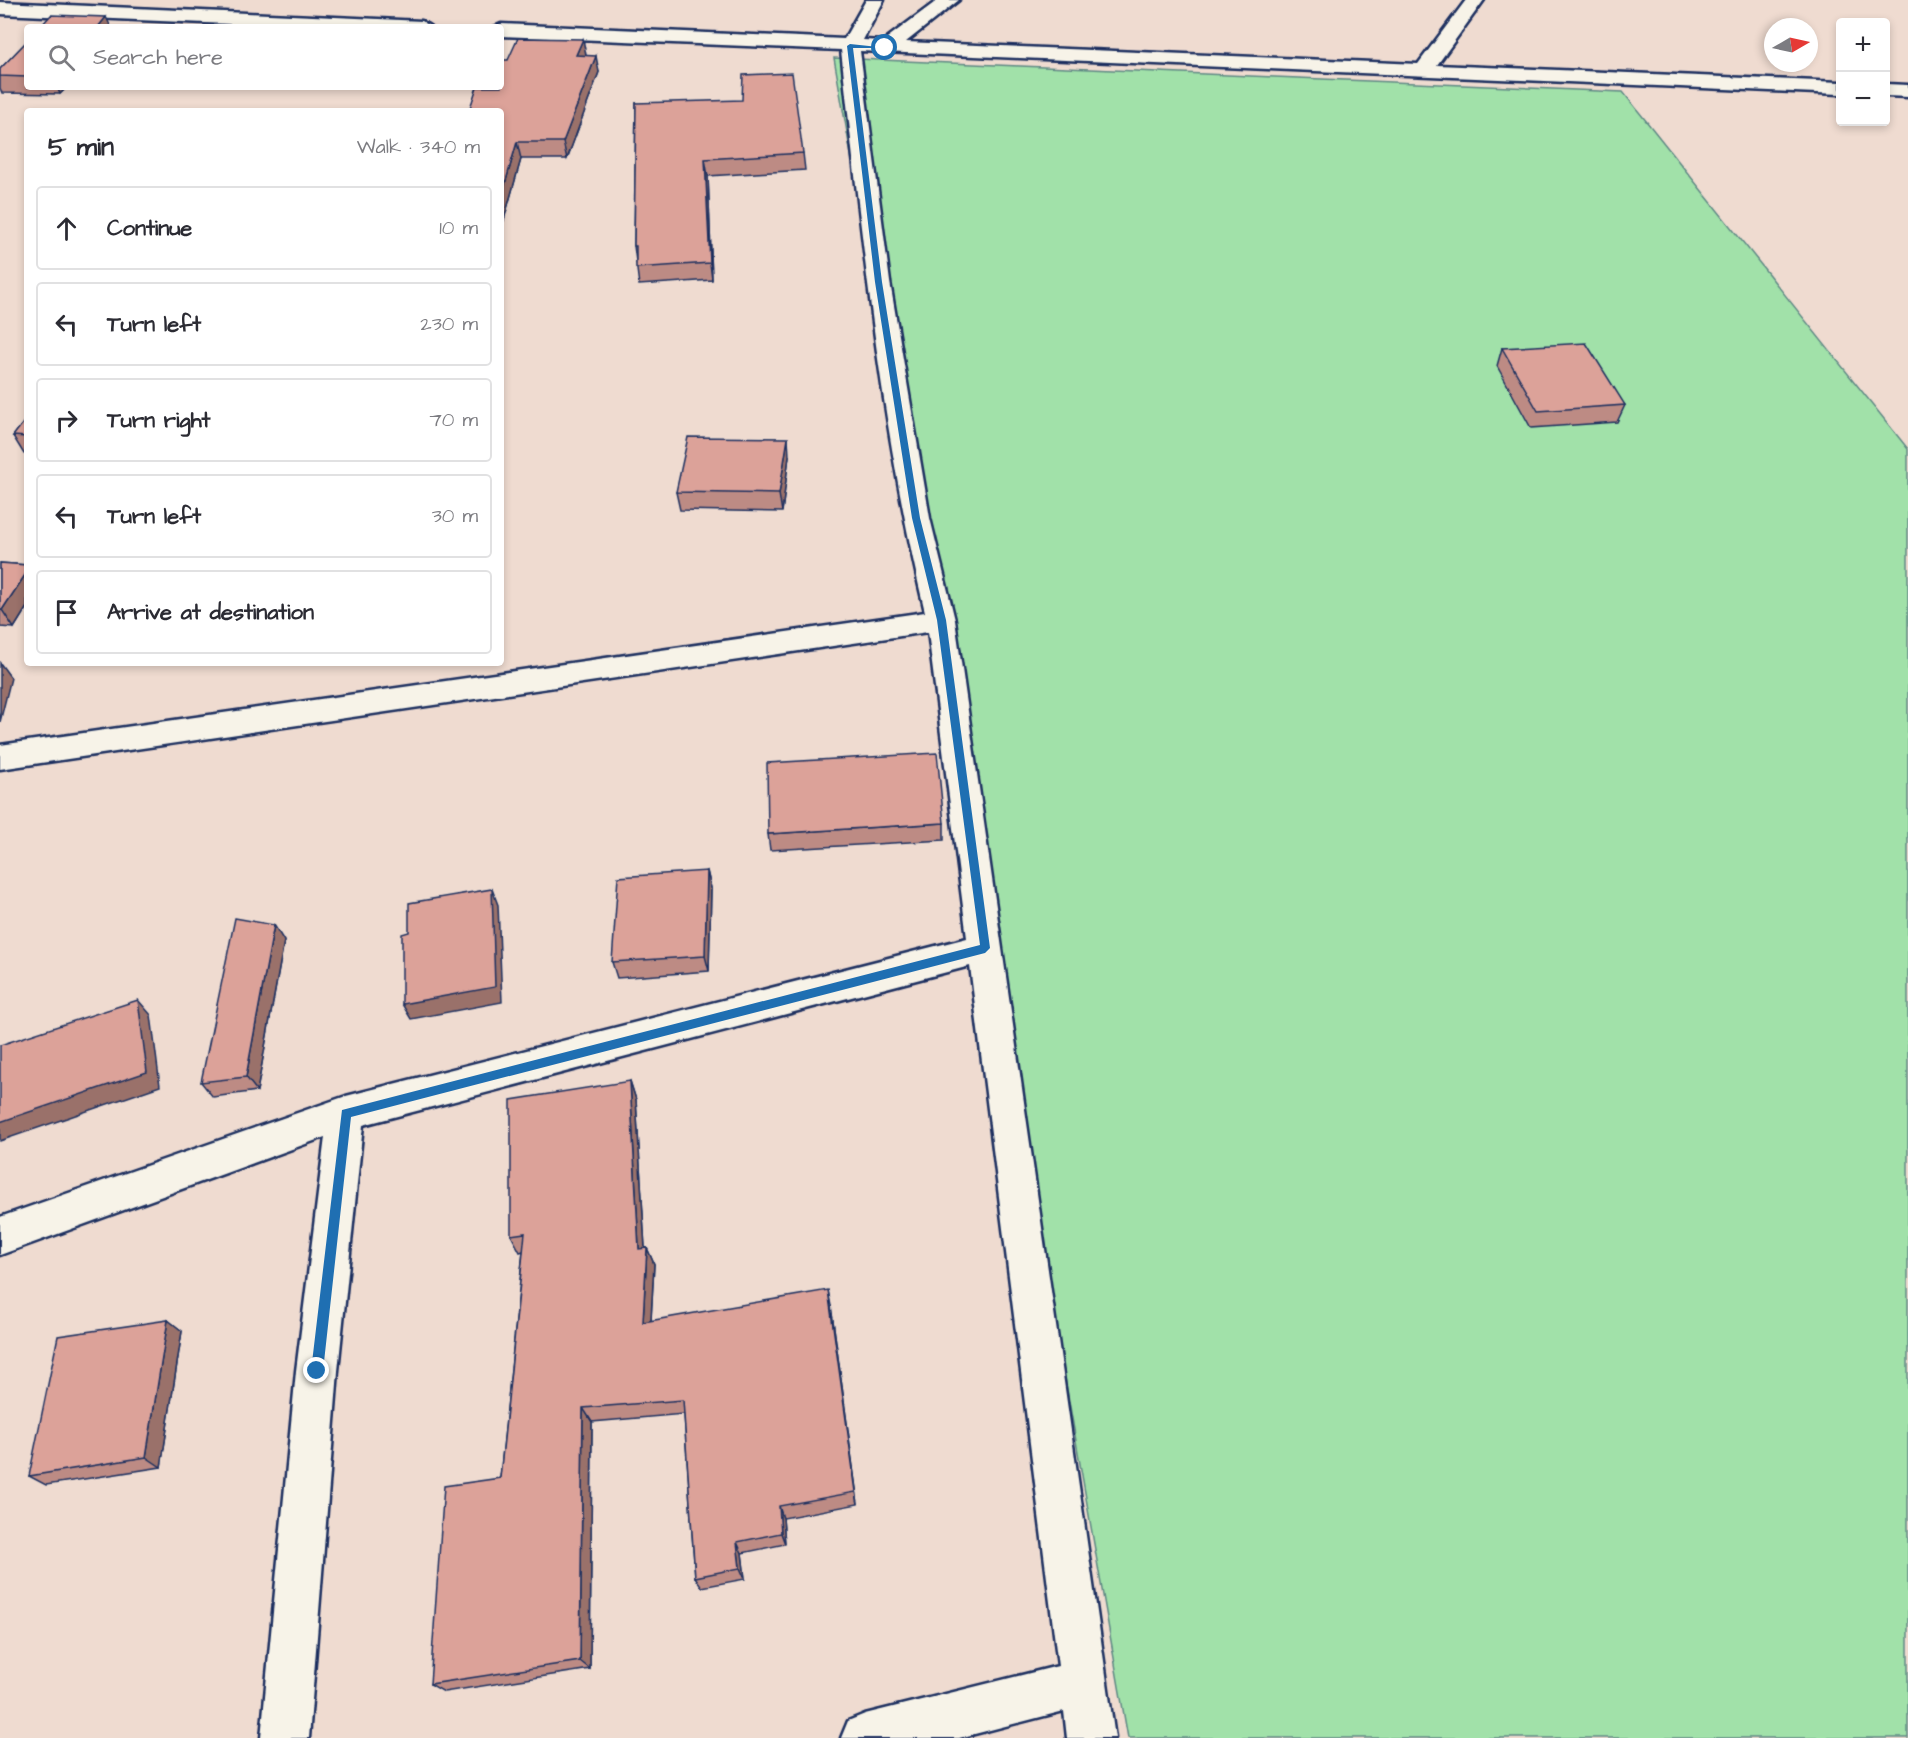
<!DOCTYPE html>
<meta charset="utf-8">
<style>
body{margin:0;font-family:"Architects Daughter",sans-serif;background:#f2f2f3;color:#2b2b33}
.controls{position:absolute;right:18px;top:18px;display:grid;overflow:hidden;border-radius:6px;box-shadow:0 3px 9px #0003}
.controls button{width:54px;height:54px;display:grid;place-items:center;padding:0;border:0;border-bottom:2px solid #e1e1e2;background:#fff;color:#2b2b33;font:30px sans-serif}
.compass{position:absolute;left:1764px;top:18px;width:54px;height:54px;border-radius:50%;background:#fff;box-shadow:0 3px 9px #0003;rotate:81deg}
.stop{position:absolute;width:18px;height:18px;margin:-14px;border:4px solid #1f6fb2;border-radius:50%;background:#fff}
.stop.end{background:#1f6fb2;border-color:#fff;box-shadow:0 2px 6px #0008}
.list{margin:0;padding:0;list-style:none}
h2{display:flex;justify-content:space-between;align-items:center;height:78px;margin:0;padding:0 24px;font-size:26px}
h2 small{font-size:20px;font-weight:400;color:#7c7c81}
.list li{display:grid;grid-template-columns:39px 1fr auto;gap:18px;align-items:center;box-sizing:border-box;height:84px;margin:0 12px 12px;padding:0 12px;border:2px solid #e1e1e2;border-radius:6px}
.list b{display:block;font-size:22px;white-space:nowrap}
.list em{font-size:20px;font-style:normal;color:#7c7c81}
.icon{flex:none;width:33px;height:33px;fill:none;stroke:currentColor;stroke-width:2;stroke-linecap:round;stroke-linejoin:round}
.map{position:relative;flex:none;width:1908px;height:1738px;overflow:hidden}
.search{position:absolute;background:#fff;box-shadow:0 3px 9px #0003;left:24px;top:24px;width:480px;height:66px;display:flex;align-items:center;gap:15px;box-sizing:border-box;padding:0 21px;border-radius:6px;color:#7c7c81;font-size:22px}
.panel{position:absolute;background:#fff;box-shadow:0 3px 9px #0003;left:24px;top:108px;width:480px;height:558px;border-radius:6px}
.map>svg:first-child{display:block}
.green{fill:#a1e1a9;stroke:#5e8884;stroke-width:1.5}
.lines{fill:none;stroke-linecap:round;stroke-linejoin:round}
.minor-casing{stroke:#1b2f5e;stroke-width:5}
.minor{fill:#f7f3e8;fill-rule:evenodd}
.wall{fill:#bd8b84;stroke:#1b2f5e;stroke-width:1.5}
.shaded-wall{fill:#9a716b;stroke:#1b2f5e;stroke-width:1.5}
.building{fill:#dca299;stroke:#1b2f5e;stroke-width:1.5}
.route{fill:#1f6fb2}
</style>
<div class="map">
<svg width="1908" height="1738" viewBox="0 0 1908 1738">
<rect width="100%" height="100%" fill="#efdbd0"/>
<filter id="ink" filterUnits="userSpaceOnUse"><feTurbulence type="fractalNoise" baseFrequency=".0167" numOctaves="2"/><feDisplacementMap in="SourceGraphic" scale="12" xChannelSelector="R" yChannelSelector="G"/><feConvolveMatrix kernelMatrix="1 2 1 2 8 2 1 2 1" color-interpolation-filters="sRGB"/></filter>
<g filter="url(#ink)">
<path class="green" d="M834,58L1623,92L1908,449V1738H1128Z"/>
<g class="lines">
<defs>
<g id="minor">
<path d="M866,0H884L863,40L883,41L938,0H959L906,42L1418,64L1466,0H1484L1437,65L1840,82V94L860,51L890,282L930,518L955,620L1115,1738H1067L1064,1711L959,1738H841L848,1721L865,1714L1058,1666L970,966L363,1125L338,1371L309,1738H261L296,1371L325,1137L0,1255V1217L346,1096L967,938L928,632L0,769V745L925,612C881,428 862,239 841,50L501,36V27H494L501,24L844,39Z"/>
<path d="M0,2L422,21L431,27H297L0,14Z"/>
<path d="M1886,84L1908,85V97L1886,96Z"/>
</g>
</defs>
<use href="#minor" class="minor-casing"/>
<use href="#minor" class="minor"/>
</g>
<g class="wall">
<path d="M27,41V87H67L60,94L2,93L0,88V69Z"/>
<path d="M586,56L599,72L567,159H521L501,230L508,60Z"/>
<path d="M636,103L803,153L805,170L708,176L712,280L639,285L634,246Z"/>
<path d="M1502,348L1625,405L1617,422L1531,428L1497,366Z"/>
<path d="M27,418V454H24L13,436Z"/>
<path d="M789,456L782,512L680,510L676,492Z"/>
<path d="M0,563L27,565V607L14,628L0,627Z"/>
<path d="M944,823V840L770,850L768,834Z"/>
<path d="M707,871L711,888L709,971L617,978L612,962Z"/>
<path d="M284,941L257,1091L213,1097L201,1082Z"/>
<path d="M630,1081L636,1100L645,1248H647L654,1264L651,1321L831,1306L858,1504L783,1518L785,1544L742,1553L745,1579L702,1587L695,1577L684,1414L592,1422L590,1669L444,1692L430,1684L500,1478L523,1251L520,1252L511,1235Z"/>
<path d="M168,1320L182,1331L161,1467L46,1485L29,1476Z"/>
</g>
<g class="shaded-wall">
<path d="M106,17L111,27H98Z"/>
<path d="M583,39L586,55L580,72L576,55Z"/>
<path d="M596,56L599,72L567,159L563,142Z"/>
<path d="M57,87H67L60,94Z"/>
<path d="M517,142L521,159L501,230V198Z"/>
<path d="M705,159L708,176L712,280L710,263Z"/>
<path d="M788,438L789,456L782,512L779,494Z"/>
<path d="M27,572V607L14,628L2,610Z"/>
<path d="M0,663L11,678L0,722Z"/>
<path d="M707,871L711,888L709,971L705,956Z"/>
<path d="M492,889L498,905L502,1002L411,1019L402,1004Z"/>
<path d="M274,925L284,941L257,1091L246,1077Z"/>
<path d="M138,1000L151,1015L160,1086L0,1141V1122Z"/>
<path d="M630,1081L636,1100L646,1265L639,1249Z"/>
<path d="M647,1248L654,1264L650,1337L643,1322Z"/>
<path d="M828,1290L831,1306L858,1504L856,1492Z"/>
<path d="M168,1320L182,1331L161,1467L146,1457Z"/>
<path d="M583,1408L592,1422L590,1669L580,1661Z"/>
<path d="M779,1506L783,1518L785,1544L781,1533Z"/>
<path d="M737,1542L742,1553L745,1579L740,1568Z"/>
</g>
<g class="building">
<path d="M51,15L106,17L98,27H40Z"/>
<path d="M518,38L583,39L576,55L596,56L563,142H517L501,198V111H469L477,87H501V60H508Z"/>
<path d="M27,41V77L0,76V69Z"/>
<path d="M792,73L803,153L705,159L710,263L636,268V246H634L636,103L742,100L743,75Z"/>
<path d="M1586,343L1625,405L1538,411L1502,348Z"/>
<path d="M27,418V437L13,436Z"/>
<path d="M688,437L788,438L779,494L676,492Z"/>
<path d="M0,563L27,565V572L2,610H0Z"/>
<path d="M937,753L944,823L768,834L767,763Z"/>
<path d="M707,871L705,956L612,962L618,877Z"/>
<path d="M492,889L495,987L402,1004V934L409,932V903Z"/>
<path d="M235,918L274,925L246,1077L201,1082Z"/>
<path d="M138,1000L147,1072L0,1122V1045Z"/>
<path d="M630,1081L639,1249L647,1248L643,1322L828,1290L856,1492L779,1506L781,1533L737,1542L740,1568L695,1577L683,1400L583,1408L580,1661L430,1684L444,1486L500,1478L525,1233L511,1235V1100Z"/>
<path d="M168,1320L146,1457L29,1476L58,1336Z"/>
</g>
</g>
<path class="route" d="M850,44L888,48H853L882,282L920,518L946,620L990,948L985,953L351,1117L323,1371L317,1378L311,1371L342,1110L980,945L937,620L912,518L875,282L847,46Z"/>
</svg>
<div class="controls">
<button>+</button>
<button>−</button>
</div>
<svg class="compass" viewBox="-18 -18 36 36"><path d="M0-13l5 13h-10z" fill="#e53935"/><path d="M0 13l5-13h-10z" fill="#7c7c81"/></svg>
<div class="stop" style="left:885px;top:48px"></div>
<div class="stop end" style="left:317px;top:1371px"></div>
<div class="search"><svg class="icon" aria-label="search" viewBox="0 0 24 24"><circle cx="10" cy="10" r="6"/><path d="M15 15l6 6"/></svg>Search here</div>
<section class="panel">
<h2>5 min<small>Walk · 340 m</small></h2>
<ul class="list">
<li><svg class="icon" aria-label="ahead" viewBox="0 0 24 24"><path d="M12 20V5M6 11l6-6 6 6"/></svg><div><b>Continue</b></div><em>10 m</em></li>
<li><svg class="icon" aria-label="left" viewBox="0 0 24 24"><path d="M17 20v-9H6M10 6l-5 5 5 5"/></svg><div><b>Turn left</b></div><em>230 m</em></li>
<li><svg class="icon" aria-label="right" viewBox="0 0 24 24"><path d="M7 20v-9h11M14 6l5 5-5 5"/></svg><div><b>Turn right</b></div><em>70 m</em></li>
<li><svg class="icon" aria-label="left" viewBox="0 0 24 24"><path d="M17 20v-9H6M10 6l-5 5 5 5"/></svg><div><b>Turn left</b></div><em>30 m</em></li>
<li><svg class="icon" aria-label="arrive" viewBox="0 0 24 24"><path d="M6 21V4h12l-3 4 3 4H6"/></svg><div><b>Arrive at destination</b></div></li>
</ul>
</section>
</div>
